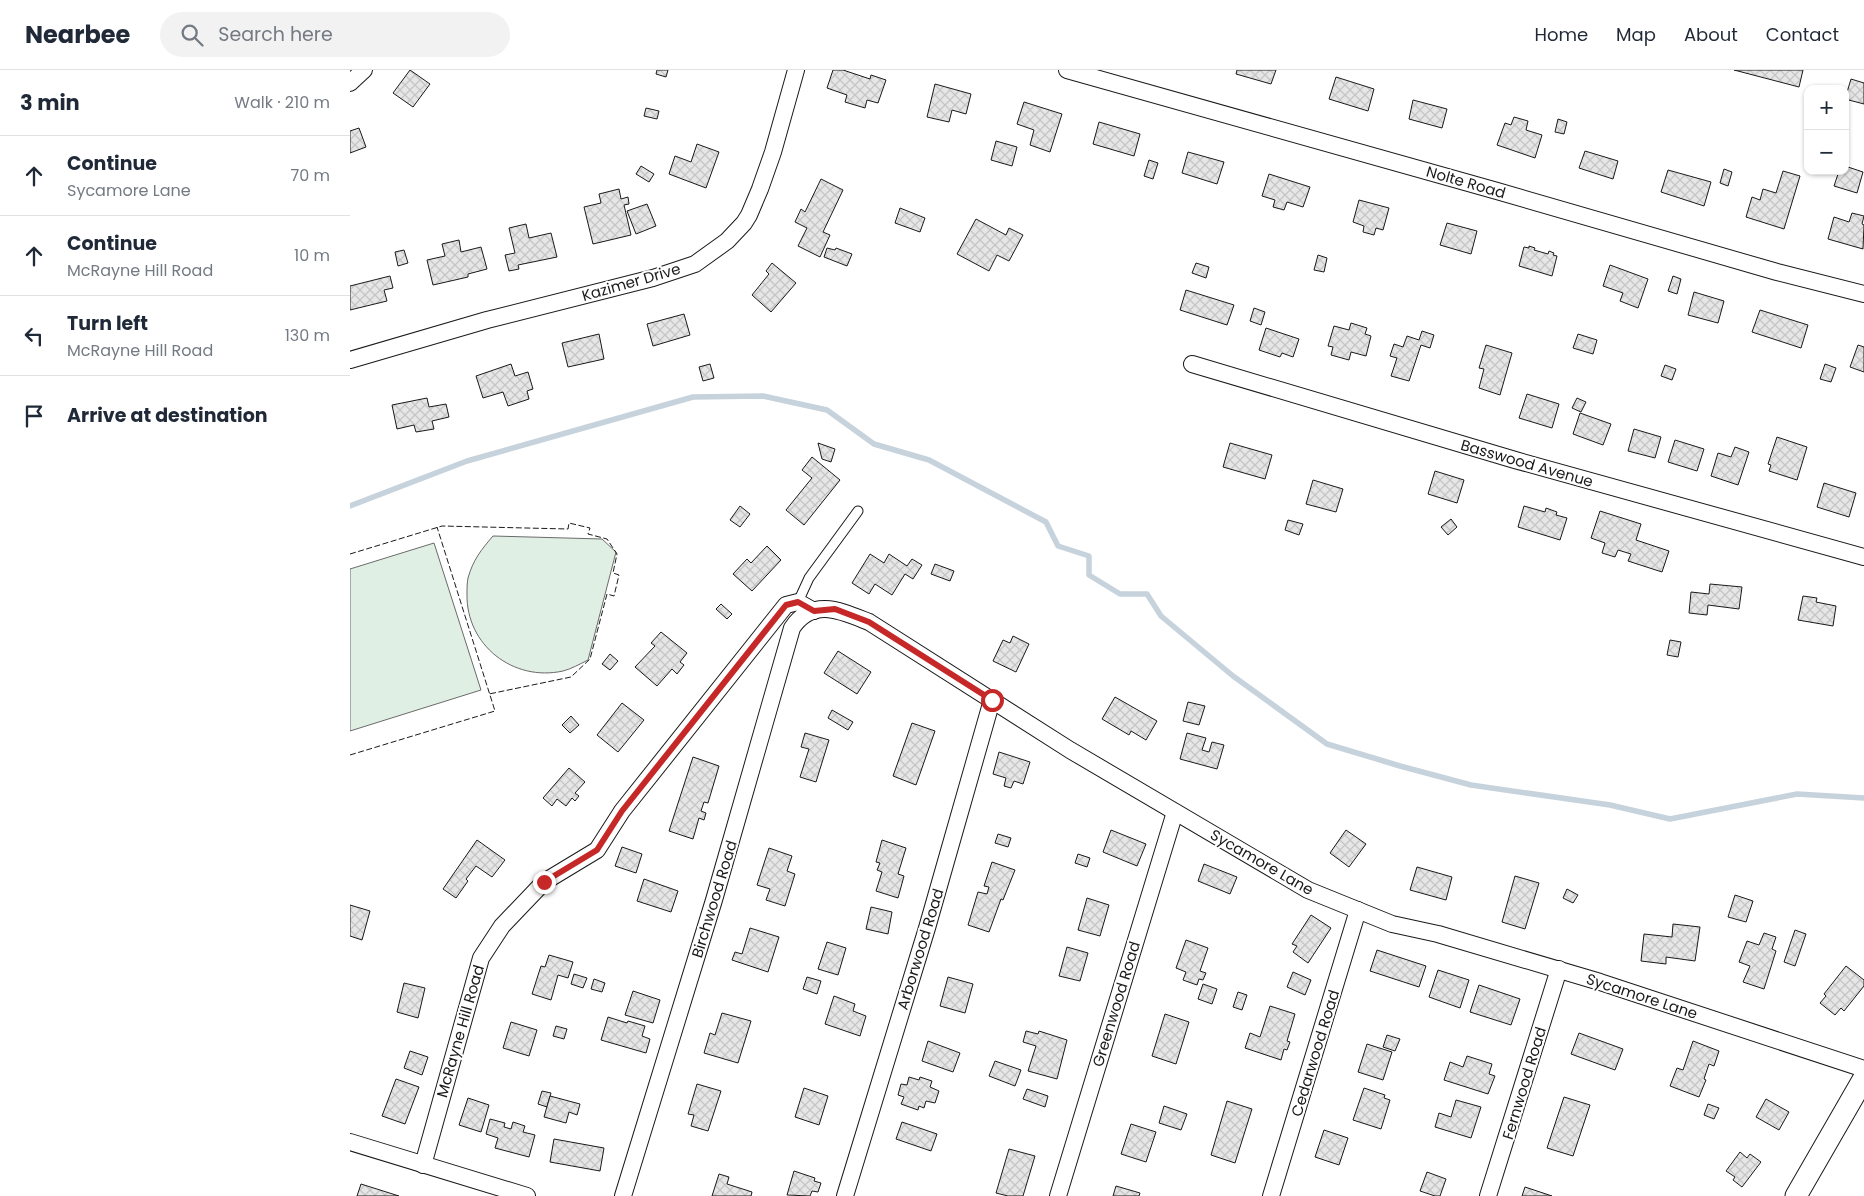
<!DOCTYPE html>
<meta charset="utf-8">
<style>
body{margin:0;font-family:Poppins,sans-serif;background:#f2f2f3;color:#1f2937}
.controls{position:absolute;right:15px;top:15px;display:grid;overflow:hidden;border-radius:10px;box-shadow:0 1px 4px #0004}
.controls button{width:45px;height:45px;display:grid;place-items:center;padding:0;border:0;border-bottom:1px solid #e0e1e3;background:#fff;color:#1f2937;font:25px sans-serif}
.stop{position:absolute;width:15px;height:15px;margin:-11px;border:4px solid #c62828;border-radius:50%;background:#fff}
.stop.end{background:#c62828;border-color:#fff;box-shadow:0 1px 5px #0008}
.list{margin:0;padding:0;list-style:none}
h2{display:flex;justify-content:space-between;align-items:center;height:65px;margin:0;padding:0 20px;font-size:21px}
h2 small{font-size:16px;font-weight:400;color:#747a83}
.list li{display:grid;grid-template-columns:32px 1fr auto;gap:15px;align-items:center;box-sizing:border-box;height:80px;padding:0 20px;border-top:1px solid #e0e1e3}
.list b{display:block;font-size:19px;white-space:nowrap}
.list p{margin:0;font-size:16px;white-space:nowrap;color:#747a83}
.list em{font-size:16px;font-style:normal;color:#747a83}
.icon{flex:none;width:28px;height:28px;fill:none;stroke:currentColor;stroke-width:2;stroke-linecap:round;stroke-linejoin:round}
.map{position:relative;flex:none;width:1514px;height:1126px;overflow:hidden}
header{display:flex;align-items:center;gap:30px;box-sizing:border-box;height:70px;padding:0 25px;background:#fff;border-bottom:1px solid #e0e1e3}
header strong{font-size:24px}
nav{display:flex;gap:28px;margin-inline-start:auto;font-size:18px}
.search{width:350px;height:45px;background:#f2f2f3;display:flex;align-items:center;gap:12px;box-sizing:border-box;padding:0 18px;border-radius:28px;color:#747a83;font-size:19px}
main{display:flex}
aside{flex:1;background:#fff}
.map>svg:first-child{display:block}
.grass{fill:#e0efe3;stroke:#6a6a6a}
.lines{fill:none;stroke-linecap:round;stroke-linejoin:round}
.stream{stroke:#c6d2dc;stroke-width:5.5}
.building{fill:url(#building-cross-hatch);stroke:#1a1a1a}
.service-casing{stroke:#1a1a1a;stroke-width:11}
.minor-casing{stroke:#1a1a1a;stroke-width:18}
.tertiary-casing{stroke:#1a1a1a;stroke-width:23}
.service{stroke:#fff;stroke-width:9}
.minor{stroke:#fff;stroke-width:16}
.tertiary{stroke:#fff;stroke-width:21}
.fence{stroke:#1a1a1a;stroke-width:1;stroke-dasharray:6 2.5;stroke-linecap:butt}
.route{stroke:#c62828;stroke-width:6}
.labels{text-anchor:middle;dominant-baseline:central;stroke-width:4;stroke-linejoin:round;paint-order:stroke}
.street-label{font-size:15px;fill:#1a1a1a;stroke:#fff}
</style>
<header>
<strong>Nearbee</strong>
<div class="search"><svg class="icon" aria-label="search" viewBox="0 0 24 24"><circle cx="10" cy="10" r="6"/><path d="M15 15l6 6"/></svg>Search here</div>
<nav><a>Home</a><a>Map</a><a>About</a><a>Contact</a></nav>
</header>
<main>
<aside>
<h2>3 min<small>Walk · 210 m</small></h2>
<ul class="list">
<li><svg class="icon" aria-label="ahead" viewBox="0 0 24 24"><path d="M12 20V5M6 11l6-6 6 6"/></svg><div><b>Continue</b><p>Sycamore Lane</p></div><em>70 m</em></li>
<li><svg class="icon" aria-label="ahead" viewBox="0 0 24 24"><path d="M12 20V5M6 11l6-6 6 6"/></svg><div><b>Continue</b><p>McRayne Hill Road</p></div><em>10 m</em></li>
<li><svg class="icon" aria-label="left" viewBox="0 0 24 24"><path d="M17 20v-9H6M10 6l-5 5 5 5"/></svg><div><b>Turn left</b><p>McRayne Hill Road</p></div><em>130 m</em></li>
<li><svg class="icon" aria-label="arrive" viewBox="0 0 24 24"><path d="M6 21V4h12l-3 4 3 4H6"/></svg><div><b>Arrive at destination</b></div></li>
</ul>
</aside>
<div class="map">
<svg width="1514" height="1126" viewBox="0 0 1514 1126">
<defs>
<pattern id="building-cross-hatch" width="8" height="8" patternUnits="userSpaceOnUse" patternTransform="scale(1.25)"><rect width="8" height="8" fill="#e6e6e6"/><path d="M0 0l8 8M0 8l8-8" fill="none" stroke="#c5c5c5"/></pattern>
</defs>
<rect width="100%" height="100%" fill="#fff"/>
<g class="grass">
<path d="M143,466L252,469L266,482L238,590C230,594 221,599 213,601C163,612 116,575 117,524C117,519 117,513 118,508C123,490 131,480 143,466Z"/>
<path d="M84,473L131,620L0,661V499Z"/>
</g>
<g class="lines">
<path class="stream" d="M0,436L117,391L343,327L413,326L477,340L524,374L579,390L696,452L708,476L739,486V505L770,524H797L811,546L883,606L977,674L1050,696L1121,715L1260,735L1320,749L1447,724L1514,728"/>
</g>
<g class="building">
<path d="M60,0L80,14L63,37L43,23Z"/>
<path d="M307,0H318L316,7L306,4Z"/>
<path d="M483,0H493L520,9L521,5L536,10L528,33L517,30L515,38L495,32L497,25L477,18Z"/>
<path d="M887,0H926L921,14L886,4Z"/>
<path d="M1384,0H1453L1449,17Z"/>
<path d="M986,7L1024,19L1018,41L979,29Z"/>
<path d="M1501,9L1514,13V34L1495,29Z"/>
<path d="M585,14L621,24L616,44L602,40L599,52L577,47Z"/>
<path d="M1063,30L1097,39L1092,58L1059,49Z"/>
<path d="M674,32L712,44L700,82L680,75L684,60L667,54Z"/>
<path d="M296,38L309,41L307,49L294,46Z"/>
<path d="M1164,47L1178,51L1176,60L1192,65L1185,88L1147,75L1155,53L1161,55Z"/>
<path d="M1208,49L1217,52L1214,64L1205,62Z"/>
<path d="M749,52L790,64L784,86L743,74Z"/>
<path d="M9,58L16,77L0,83V61Z"/>
<path d="M646,71L667,77L662,96L641,90Z"/>
<path d="M347,74L369,82L356,118L319,104L325,86L341,92Z"/>
<path d="M1235,81L1268,91L1263,109L1229,98Z"/>
<path d="M838,82L874,92L867,114L832,103Z"/>
<path d="M799,90L808,93L803,109L794,106Z"/>
<path d="M291,96L304,104L299,112L286,104Z"/>
<path d="M1495,96L1513,102L1507,123L1484,116L1489,101H1495Z"/>
<path d="M1374,99L1382,102L1378,116L1370,113Z"/>
<path d="M1318,100L1361,112L1354,136L1311,122Z"/>
<path d="M1433,101L1450,106L1434,159L1396,147L1402,127L1410,130L1413,119L1426,123Z"/>
<path d="M919,104L960,117L953,137L937,132L934,140L923,137L925,130L912,126Z"/>
<path d="M471,109L493,120L473,162L480,165L470,187L448,176L457,158L445,152L451,139L455,142Z"/>
<path d="M269,119L271,129L278,127L279,134L274,135L281,165L243,174L234,137L251,133L249,124Z"/>
<path d="M1009,130L1039,138L1033,160L1026,158L1024,165L1013,162L1014,156L1003,152Z"/>
<path d="M297,134L306,156L286,164L277,141Z"/>
<path d="M550,138L575,148L570,162L545,153Z"/>
<path d="M1502,143L1514,146L1512,154L1514,155L1513,179L1478,169L1484,147L1499,152Z"/>
<path d="M626,149L656,165L659,158L673,165L659,191L647,185L639,201L607,184Z"/>
<path d="M1097,153L1127,161L1121,184L1090,175Z"/>
<path d="M176,154L179,168L201,163L207,187L168,195L169,199L159,201L155,185L165,183L159,158Z"/>
<path d="M109,170L111,182L131,177L137,199L118,204V207L83,215L77,190L95,186L92,174Z"/>
<path d="M1179,176L1185,178L1184,180L1198,184L1199,181L1204,183L1203,185L1207,186L1202,206L1169,196L1174,177L1179,178Z"/>
<path d="M477,178L485,180L486,178L502,184L497,196L474,187Z"/>
<path d="M54,180L58,193L48,196L45,182Z"/>
<path d="M968,185L977,188L974,202L964,200Z"/>
<path d="M422,193L446,213L421,242L402,225L419,204L416,201Z"/>
<path d="M846,193L859,197L856,208L842,203Z"/>
<path d="M1260,195L1298,209L1288,238L1270,231L1273,223L1253,216Z"/>
<path d="M40,206L43,218L34,220L37,231L0,240V216Z"/>
<path d="M1323,206L1331,209L1327,224L1318,221Z"/>
<path d="M836,220L884,235L877,255L830,240Z"/>
<path d="M1344,222L1374,231L1368,253L1338,245Z"/>
<path d="M904,238L915,242L911,255L900,251Z"/>
<path d="M1410,240L1458,255L1451,278L1402,262Z"/>
<path d="M334,244L340,265L303,276L297,254Z"/>
<path d="M1001,253L1017,258L1015,264L1021,266L1016,286L1001,282L999,290L981,285L983,277L978,276L984,256L999,260Z"/>
<path d="M916,258L949,269L943,287L932,283L930,287L909,280Z"/>
<path d="M1072,261L1084,265L1080,278L1071,275L1059,311L1041,306L1047,288L1040,286L1044,274L1053,277L1057,266L1069,270Z"/>
<path d="M249,264L254,289L218,297L212,273Z"/>
<path d="M1228,264L1247,270L1243,284L1223,278Z"/>
<path d="M1136,275L1162,283L1150,325L1129,318L1134,299L1129,298Z"/>
<path d="M1508,275L1514,277V302L1500,297Z"/>
<path d="M161,294L165,306L178,302L183,319L177,321L179,329L158,336L153,322L133,328L126,306Z"/>
<path d="M360,294L364,308L353,311L349,297Z"/>
<path d="M1475,294L1486,298L1481,312L1470,309Z"/>
<path d="M1315,295L1326,299L1322,310L1311,306Z"/>
<path d="M1177,324L1209,334L1202,358L1169,348Z"/>
<path d="M77,328L79,337L96,334L99,347L82,351L84,359L66,362L64,355L47,359L42,335Z"/>
<path d="M1227,328L1236,332L1231,342L1222,338Z"/>
<path d="M1230,343L1261,354L1253,375L1223,364Z"/>
<path d="M1284,359L1311,367L1305,388L1278,381Z"/>
<path d="M1427,367L1457,377L1447,410L1419,401L1421,395L1418,394Z"/>
<path d="M1325,370L1354,379L1347,401L1318,392Z"/>
<path d="M468,373L485,379L481,392L472,389Z"/>
<path d="M880,373L922,385L915,409L873,397Z"/>
<path d="M1385,377L1399,382L1388,415L1361,406L1368,383L1381,387Z"/>
<path d="M462,387L490,410L454,455L436,440L462,408L452,400Z"/>
<path d="M1085,401L1114,410L1107,433L1078,424Z"/>
<path d="M963,410L993,419L986,442L956,434Z"/>
<path d="M1474,413L1506,423L1499,447L1467,437Z"/>
<path d="M390,436L400,444L390,457L380,450Z"/>
<path d="M1174,436L1195,442L1196,438L1207,442L1206,445L1217,448L1210,470L1168,457Z"/>
<path d="M1250,441L1291,454L1286,470L1319,481L1312,502L1278,491L1281,484L1268,480L1265,487L1252,483L1255,473L1241,468Z"/>
<path d="M1101,449L1107,457L1098,465L1091,457Z"/>
<path d="M938,450L953,454L949,465L935,460Z"/>
<path d="M417,476L431,490L402,521L383,504L397,489L401,493Z"/>
<path d="M520,484L534,493L539,484L557,496L562,489L572,495L563,509L555,504L542,525L525,514L519,524L502,513Z"/>
<path d="M585,494L604,501L600,511L581,504Z"/>
<path d="M1360,514L1392,517L1389,539L1358,535L1357,545L1339,543L1341,522L1359,524Z"/>
<path d="M1453,526L1467,528L1466,532L1486,536L1483,556L1448,550Z"/>
<path d="M371,534L382,544L377,549L366,539Z"/>
<path d="M311,562L337,583L330,592L334,595L327,604L322,599L307,616L285,597L305,576L301,573Z"/>
<path d="M663,566L679,574L666,602L643,591L653,570L660,573Z"/>
<path d="M1320,570L1331,572L1328,587L1317,585Z"/>
<path d="M488,581L521,602L507,624L474,603Z"/>
<path d="M260,584L268,591L260,600L252,594Z"/>
<path d="M765,627L807,651L796,670L781,661L779,665L752,649Z"/>
<path d="M838,632L855,636L849,655L833,651Z"/>
<path d="M272,633L294,650L268,682L247,665Z"/>
<path d="M482,640L503,652L498,660L478,648Z"/>
<path d="M221,646L229,655L220,663L212,655Z"/>
<path d="M562,653L585,661L566,715L543,706Z"/>
<path d="M455,663L479,670L466,712L450,707L459,679L451,677Z"/>
<path d="M837,663L856,668L852,680L859,682L862,672L874,675L867,699L830,689Z"/>
<path d="M649,682L680,692L673,714L664,711L661,718L654,716L656,708L643,704Z"/>
<path d="M343,687L369,696L358,733L354,732L351,741L356,743L354,750L349,748L343,769L319,761Z"/>
<path d="M219,698L235,712L225,723L229,726L225,731L222,728L216,736L207,729L202,736L193,728Z"/>
<path d="M761,760L796,774L787,796L753,782Z"/>
<path d="M996,760L1016,774L999,797L980,783Z"/>
<path d="M648,764L661,768L658,777L645,773Z"/>
<path d="M127,770L155,790L142,807L126,796L116,809L118,811L106,828L93,819Z"/>
<path d="M532,770L556,778L548,804L554,806L548,828L526,821L532,802L527,800L530,793L526,792Z"/>
<path d="M272,777L292,784L286,803L265,796Z"/>
<path d="M419,778L442,786L437,801L445,804L435,836L416,830L420,819L407,815Z"/>
<path d="M728,784L740,788L737,797L725,793Z"/>
<path d="M642,792L665,800L653,830L651,829L639,862L618,855L628,822L637,824L639,817L634,816Z"/>
<path d="M854,794L887,807L880,824L848,811Z"/>
<path d="M1067,797L1102,807L1096,830L1060,820Z"/>
<path d="M1165,806L1189,813L1175,859L1152,852Z"/>
<path d="M294,809L328,821L321,842L287,831Z"/>
<path d="M1217,819L1228,825L1223,833L1213,828Z"/>
<path d="M1385,825L1403,831L1396,852L1378,847Z"/>
<path d="M737,828L759,835L750,866L728,860Z"/>
<path d="M0,835L20,841L12,870L0,866Z"/>
<path d="M521,837L542,842L538,864L516,859Z"/>
<path d="M961,845L981,858L958,893L943,882L947,876L942,874Z"/>
<path d="M1323,854L1350,857L1345,891L1316,887V894L1291,891L1294,864L1322,867Z"/>
<path d="M400,858L429,867L418,902L382,890L385,882L392,884Z"/>
<path d="M1445,860L1456,864L1445,896L1434,892Z"/>
<path d="M1414,863L1426,867L1422,879L1426,881L1414,919L1393,912L1400,896L1389,892L1397,871L1409,875Z"/>
<path d="M836,870L858,878L850,901L856,903L853,910L849,909L847,915L833,910L836,902L826,898Z"/>
<path d="M477,872L496,878L488,905L468,899Z"/>
<path d="M717,877L738,883L730,911L709,906Z"/>
<path d="M1027,880L1076,896L1069,917L1020,901Z"/>
<path d="M199,885L223,892L218,908L208,905L201,930L182,924L191,896L195,897Z"/>
<path d="M1496,896L1514,910V916L1494,941L1491,938L1485,945L1470,933L1476,926L1474,924Z"/>
<path d="M1088,900L1119,910L1110,938L1079,927Z"/>
<path d="M943,902L961,910L955,925L937,917Z"/>
<path d="M224,904L237,908L233,918L221,914Z"/>
<path d="M457,907L471,911L467,924L453,919Z"/>
<path d="M598,907L623,914L615,943L590,936Z"/>
<path d="M244,909L255,913L252,922L241,919Z"/>
<path d="M54,913L75,918L68,948L47,942Z"/>
<path d="M853,914L867,919L862,934L848,929Z"/>
<path d="M1129,915L1170,929L1161,955L1120,942Z"/>
<path d="M283,921L310,930L303,953L275,945Z"/>
<path d="M888,922L897,925L892,940L883,937Z"/>
<path d="M484,926L505,934L503,941L516,946L510,966L475,954Z"/>
<path d="M920,936L945,944L937,971L940,972L937,980L934,979L931,990L895,978L900,963L910,967Z"/>
<path d="M372,943L401,951L388,993L354,983L360,963L365,965Z"/>
<path d="M815,944L839,952L826,994L802,986Z"/>
<path d="M258,947L277,953L278,951L295,956L292,966L300,969L296,983L251,970Z"/>
<path d="M161,952L187,960L179,986L153,978Z"/>
<path d="M206,956L217,959L214,969L203,966Z"/>
<path d="M676,961L688,964L689,961L717,970L707,1009L678,1001L686,976L673,972Z"/>
<path d="M1229,963L1273,979L1265,1000L1221,984Z"/>
<path d="M1037,965L1050,969L1045,981L1033,977Z"/>
<path d="M578,971L610,983L603,1002L572,991Z"/>
<path d="M1343,971L1369,981L1364,996L1359,994L1354,1009L1356,1010L1349,1027L1320,1016L1327,998L1333,1000Z"/>
<path d="M1017,974L1042,982L1033,1010L1008,1002Z"/>
<path d="M60,981L78,987L72,1005L54,998Z"/>
<path d="M1117,986L1142,994L1139,1004L1145,1006L1138,1024L1094,1010L1100,992L1113,997Z"/>
<path d="M645,991L671,1000L665,1016L639,1006Z"/>
<path d="M559,1007L569,1010L570,1007L582,1011L580,1017L589,1021L585,1033L576,1031L574,1038L569,1036L568,1040L551,1034L554,1027L548,1025L551,1014L557,1015Z"/>
<path d="M46,1009L69,1017L55,1054L32,1046Z"/>
<path d="M347,1014L371,1021L358,1061L341,1056L344,1045L338,1044Z"/>
<path d="M454,1018L478,1026L469,1055L445,1047Z"/>
<path d="M1014,1018L1035,1025L1034,1028L1040,1030L1031,1059L1003,1050Z"/>
<path d="M677,1019L698,1026L695,1037L673,1029Z"/>
<path d="M192,1021L201,1023L197,1037L188,1034Z"/>
<path d="M200,1026L230,1034L227,1045L219,1042L216,1053L194,1047Z"/>
<path d="M1214,1027L1240,1035L1223,1086L1197,1078Z"/>
<path d="M118,1028L139,1035L131,1062L109,1055Z"/>
<path d="M1416,1029L1439,1042L1429,1060L1406,1047Z"/>
<path d="M1106,1030L1131,1037L1121,1068L1085,1057L1089,1043L1101,1047Z"/>
<path d="M877,1031L902,1039L885,1093L861,1085Z"/>
<path d="M1358,1034L1369,1038L1364,1049L1354,1045Z"/>
<path d="M814,1036L837,1044L831,1060L809,1053Z"/>
<path d="M140,1049L155,1053L154,1057L161,1059L163,1052L175,1056L173,1062L185,1065L179,1087L145,1078L148,1068L136,1064Z"/>
<path d="M552,1052L587,1064L581,1081L546,1069Z"/>
<path d="M781,1054L806,1062L796,1092L771,1084Z"/>
<path d="M974,1060L998,1068L989,1095L965,1087Z"/>
<path d="M204,1069L254,1078L250,1101L200,1092Z"/>
<path d="M659,1079L685,1086L673,1126H658L646,1123Z"/>
<path d="M1390,1082L1397,1088L1400,1084L1411,1092L1392,1117L1383,1110L1385,1107L1376,1101Z"/>
<path d="M444,1101L465,1108L464,1111L471,1113L468,1122L462,1121L460,1126L437,1125Z"/>
<path d="M1077,1102L1096,1109L1090,1126H1085L1070,1121Z"/>
<path d="M369,1104L379,1107L377,1114L402,1122L401,1126H362Z"/>
<path d="M11,1114L49,1126H7Z"/>
<path d="M766,1116L790,1123L789,1126H763Z"/>
<path d="M1175,1117L1202,1126H1172Z"/>
</g>
<g class="lines">
<defs>
<path id="service" d="M448,532L459,508L508,441"/>
<g id="minor">
<path d="M717,0L1147,121L1427,202L1514,224"/>
<path d="M0,13L14,0"/>
<path d="M0,290L137,250L303,208L345,194L377,171L394,153L399,145L410,119L423,82L446,0"/>
<path d="M842,294L1165,390L1514,487"/>
<path d="M0,1072L177,1126"/>
<path d="M73,1095L131,888L152,856L194,812L247,780L272,741L436,535L448,532L464,541"/>
<path d="M273,1126L364,830L442,558C463,527 491,541 519,552L720,680L958,820L1042,854L1088,864L1250,912L1514,999"/>
<path d="M495,1126L577,858L642,630"/>
<path d="M708,1126L825,742"/>
<path d="M921,1126L1008,840"/>
<path d="M1138,1126L1209,899"/>
</g>
<path id="tertiary" d="M1446,1126L1514,1008"/>
</defs>
<use href="#service" class="service-casing"/>
<use href="#minor" class="minor-casing"/>
<use href="#tertiary" class="tertiary-casing"/>
<use href="#service" class="service"/>
<use href="#minor" class="minor"/>
<use href="#tertiary" class="tertiary"/>
<g class="fence">
<path d="M0,484L92,456L218,459L219,453L240,458L238,464L257,469L267,484L263,503L269,505L264,526L257,524L240,589L221,607L139,624"/>
<path d="M0,685L145,641L87,457"/>
</g>
</g>
<g class="lines">
<path class="route" d="M194,812L247,780L272,741L436,535L448,532L464,541L485,539L519,552L642,630"/>
</g>
<g class="labels">
<g class="street-label">
<text transform="translate(1116 112) rotate(16)">Nolte Road</text>
<text transform="translate(281 212) rotate(-16)">Kazimer Drive</text>
<text transform="translate(1177 393) rotate(16)">Basswood Avenue</text>
<text transform="translate(912 792) rotate(30)">Sycamore Lane</text>
<text transform="translate(364 829) rotate(-73)">Birchwood Road</text>
<text transform="translate(570 879) rotate(-73)">Arborwood Road</text>
<text transform="translate(1292 926) rotate(18)">Sycamore Lane</text>
<text transform="translate(766 934) rotate(-73)">Greenwood Road</text>
<text transform="translate(110 961) rotate(-74)">McRayne Hill Road</text>
<text transform="translate(965 983) rotate(-73)">Cedarwood Road</text>
<text transform="translate(1174 1013) rotate(-73)">Fernwood Road</text>
</g>
</g>
</svg>
<div class="controls">
<button>+</button>
<button>−</button>
</div>
<div class="stop" style="left:642px;top:630px"></div>
<div class="stop end" style="left:194px;top:812px"></div>
</div>
</main>
